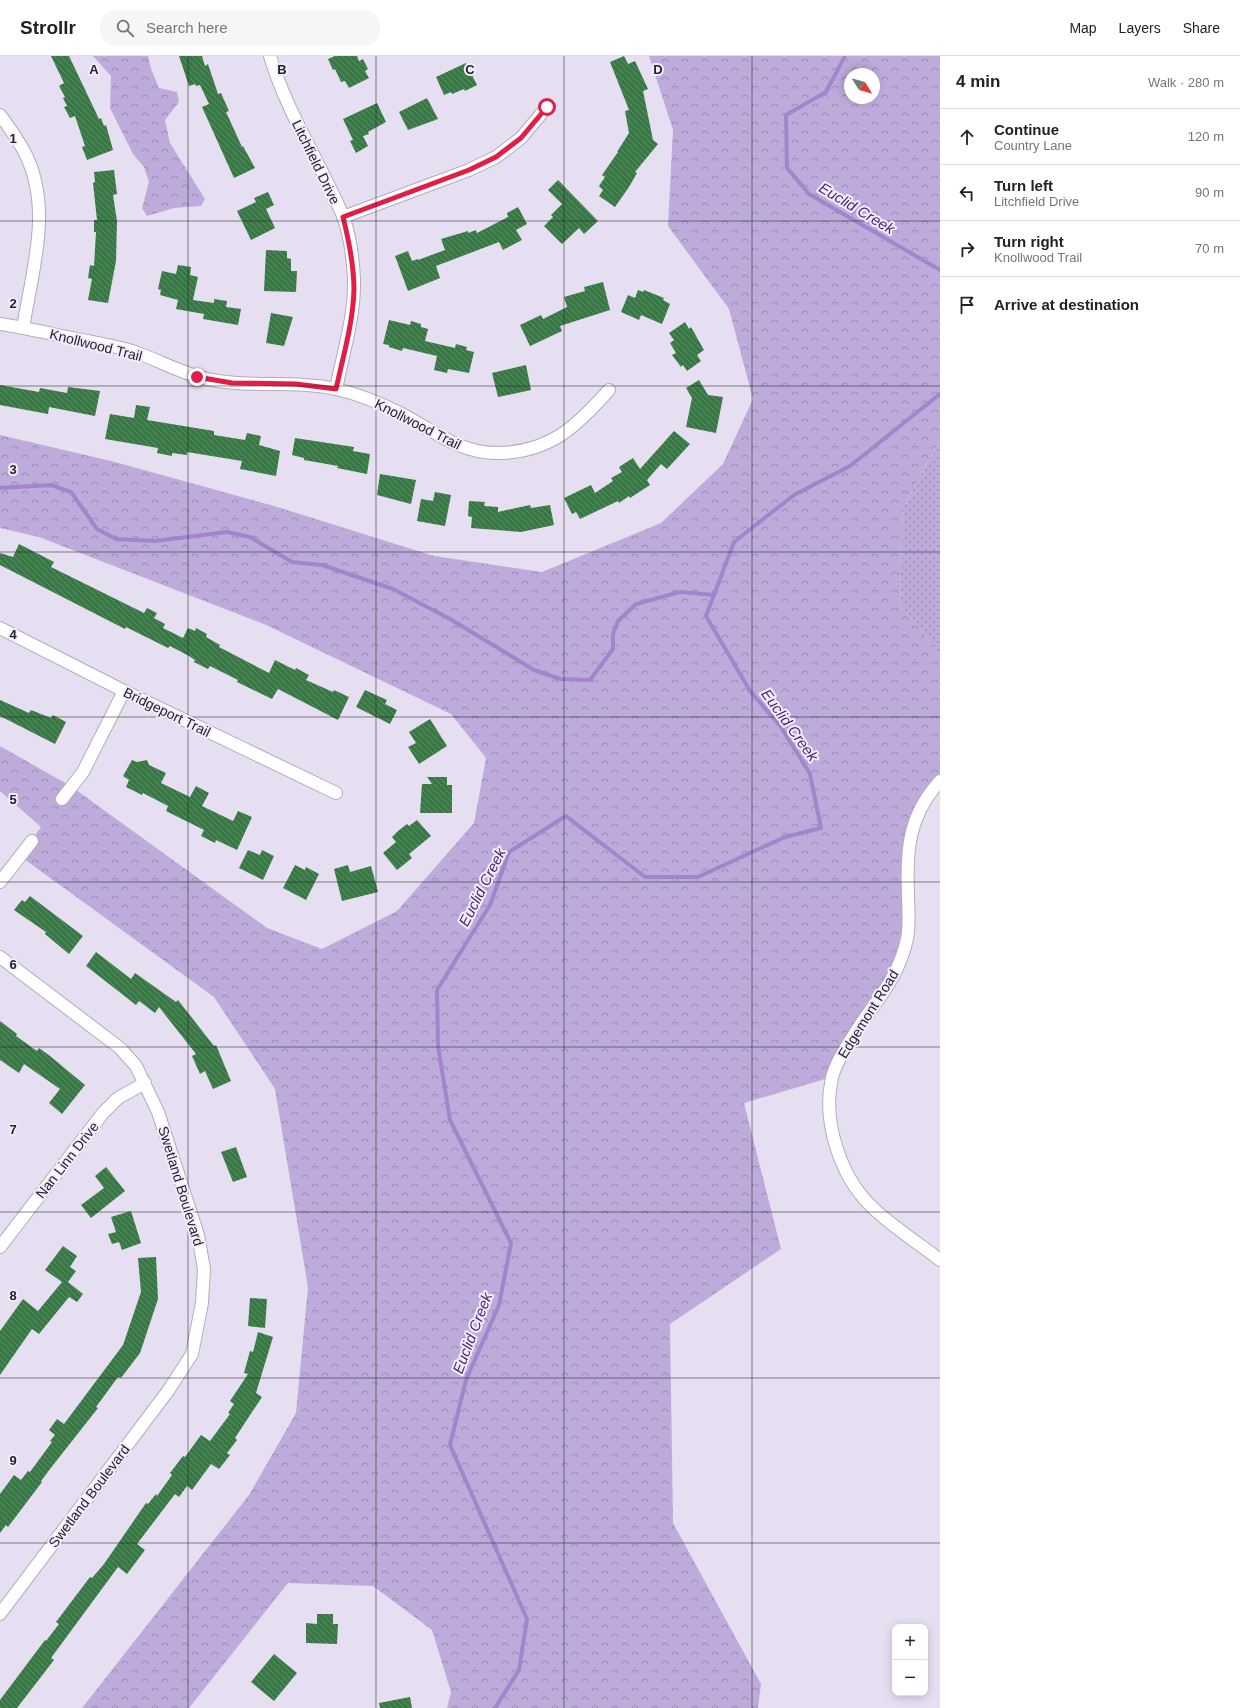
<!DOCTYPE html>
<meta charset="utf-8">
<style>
body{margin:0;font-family:Arial,sans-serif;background:#f6f6f6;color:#222}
.controls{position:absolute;right:12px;bottom:12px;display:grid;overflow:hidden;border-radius:8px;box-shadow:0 2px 10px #0003}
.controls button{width:36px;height:36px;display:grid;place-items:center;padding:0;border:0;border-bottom:1px solid #e0e0e0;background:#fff;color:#222;font:20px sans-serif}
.compass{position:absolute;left:844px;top:12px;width:36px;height:36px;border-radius:50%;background:#fff;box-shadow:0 2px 10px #0003;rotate:127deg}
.stop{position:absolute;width:12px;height:12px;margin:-9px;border:3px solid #e11d48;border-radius:50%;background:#fff}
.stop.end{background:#e11d48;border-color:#fff;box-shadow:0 1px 4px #0008}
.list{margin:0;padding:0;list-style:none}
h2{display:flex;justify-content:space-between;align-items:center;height:52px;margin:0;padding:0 16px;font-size:17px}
h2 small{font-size:13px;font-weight:400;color:#767676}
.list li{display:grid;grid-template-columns:26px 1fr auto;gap:12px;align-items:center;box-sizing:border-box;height:56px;padding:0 16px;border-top:1px solid #e0e0e0}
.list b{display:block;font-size:15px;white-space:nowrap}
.list p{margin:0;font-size:13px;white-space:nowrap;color:#767676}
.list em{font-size:13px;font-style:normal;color:#767676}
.icon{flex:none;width:22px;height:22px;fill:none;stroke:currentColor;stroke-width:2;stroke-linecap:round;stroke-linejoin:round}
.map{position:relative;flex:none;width:940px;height:1652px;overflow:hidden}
header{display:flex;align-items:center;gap:24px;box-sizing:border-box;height:56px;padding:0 20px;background:#fff;border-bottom:1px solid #e0e0e0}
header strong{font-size:19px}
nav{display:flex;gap:22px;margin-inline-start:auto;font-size:14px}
.search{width:280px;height:36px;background:#f6f6f6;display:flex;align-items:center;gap:10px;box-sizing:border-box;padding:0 14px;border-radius:16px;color:#767676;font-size:15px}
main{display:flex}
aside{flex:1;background:#fff}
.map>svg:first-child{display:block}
.grass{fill:url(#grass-dots)}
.forest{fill:url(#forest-crowns);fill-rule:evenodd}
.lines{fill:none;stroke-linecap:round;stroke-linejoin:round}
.stream{stroke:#a385cb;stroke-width:4}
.building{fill:url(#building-back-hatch)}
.street-casing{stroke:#b2acbc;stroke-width:14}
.street{stroke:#fff;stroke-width:12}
.route{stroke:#e11d48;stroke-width:5}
.grid{fill:none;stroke:#252229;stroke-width:1;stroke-opacity:0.55}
.labels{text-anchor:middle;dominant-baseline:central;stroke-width:4;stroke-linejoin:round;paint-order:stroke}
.street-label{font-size:14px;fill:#252229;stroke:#f3ecfe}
.water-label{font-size:15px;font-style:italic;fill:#491f72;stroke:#f3ecfe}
.grid-label{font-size:13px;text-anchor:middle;font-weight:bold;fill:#252229;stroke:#f3ecfe;stroke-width:4;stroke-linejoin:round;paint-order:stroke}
</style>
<header>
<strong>Strollr</strong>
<div class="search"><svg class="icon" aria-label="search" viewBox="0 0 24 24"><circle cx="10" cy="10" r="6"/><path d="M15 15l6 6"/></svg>Search here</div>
<nav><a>Map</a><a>Layers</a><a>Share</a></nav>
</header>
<main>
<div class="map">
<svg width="940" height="1652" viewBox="0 0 940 1652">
<defs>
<pattern id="grass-dots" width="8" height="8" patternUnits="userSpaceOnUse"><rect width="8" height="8" fill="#beabdb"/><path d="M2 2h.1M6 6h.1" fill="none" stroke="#9a8bb2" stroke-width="1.8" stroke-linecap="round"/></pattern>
<pattern id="forest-crowns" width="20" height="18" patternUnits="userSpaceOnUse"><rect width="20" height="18" fill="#beabdb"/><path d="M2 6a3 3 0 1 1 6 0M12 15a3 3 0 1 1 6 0" fill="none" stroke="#9a8bb2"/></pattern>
<pattern id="building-back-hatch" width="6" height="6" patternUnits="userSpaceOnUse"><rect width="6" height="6" fill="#377844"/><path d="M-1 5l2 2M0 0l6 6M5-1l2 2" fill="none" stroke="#608d69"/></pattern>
</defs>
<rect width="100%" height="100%" fill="#e6dff1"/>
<path class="grass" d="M940,384V598L900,548L903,452Z"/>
<g class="forest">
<path d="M93,0H148L151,13L159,32L177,36L179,46L165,64L170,87L205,143L201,150L174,152L147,160L142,152L149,126L144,111L133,98L110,52L111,20Z"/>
<path d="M649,0H940V384L903,452L900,548L940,598V725L916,764L907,881L832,1021L744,1047L781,1193L670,1268L673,1467L761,1628L758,1652H447L451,1636L432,1574L373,1530L288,1527L189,1652H82L249,1439L296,1357L308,1231L275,1033L214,941L20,800L41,771L0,735V690L72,731L267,872L322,893L397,855L474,767L486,702L451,658L264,568L39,481L0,472V379L115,406L274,450L434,500L542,516L661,467L723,408L753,343L729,253L668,170L673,74ZM850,18H874V42H850Z"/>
</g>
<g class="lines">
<g class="stream">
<path d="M845,0L826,36L786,59L787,112L809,138L940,214"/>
<path d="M0,432L51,429L71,436L97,473L116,483L155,485L227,476L250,481L292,506L322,509L393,533L450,563L534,614L560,623L590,624L613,593V578L618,565L636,548L680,536L714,539"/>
<path d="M495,1652L519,1614L527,1563L450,1389L466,1324L499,1249L511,1187L450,1064L438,990L437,934L490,849L509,796L566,760L645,821H698L785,781L821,772L810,718L781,671L750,635L706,560L734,486L794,439L850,410L940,338"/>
</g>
</g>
<g class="building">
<path d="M51,0H69L99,63L101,62L104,70L106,69L113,94L87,104L82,91L85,90L75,60L70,62L64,51L67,50L63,42L65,41L59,30L64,27Z"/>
<path d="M179,0H202L205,10L208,8L218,38L221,37L229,55L226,56L242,91L243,90L255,112L234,122L202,51L209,48L200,29L196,30L195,28L189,30Z"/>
<path d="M335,0H357L359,5L363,3L368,13L365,15L369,22L349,32L345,25L341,26L335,13L333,14L328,3Z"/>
<path d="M624,0L628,8L635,5L648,33L643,35L653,84L658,88L635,116L637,117L629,131L615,151L599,140L603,134L599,130L605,121L602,119L618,96H617L629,77L625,55L629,54L610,6Z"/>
<path d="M466,7L477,29L465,35L464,33L452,38L451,36L444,39L436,21Z"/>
<path d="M427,42L438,63L408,74L399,56Z"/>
<path d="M377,47L386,66L368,76L369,78L363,80L368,90L356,97L350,85L353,84L343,63Z"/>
<path d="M114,114L117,138L113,139L117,165L116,205L108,247L88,244L92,223L88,222L90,209L94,210L96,176H94V164H97L93,127L95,126L94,116Z"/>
<path d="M558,124L598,165L584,178L579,172L562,188L544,170L553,161L551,159L562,148L548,134Z"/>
<path d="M268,136L274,149L266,153L275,172L251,184L237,155L256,146L254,142Z"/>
<path d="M518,151L527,168L516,174L522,184L503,194L499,186L436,210L440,222L408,235L395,200L408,195L412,205L418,203V204L445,194L441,183L468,175V177L476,174L477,177L508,161L507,157Z"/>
<path d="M266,194L287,195V202L291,203V215H297L296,236L264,235Z"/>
<path d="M178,209L191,211L190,219L198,221L193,244L214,247V243L227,245L226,251L241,253L238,269L203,263L204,258L176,253L178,244L160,239L161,234L158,233L162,215L176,218Z"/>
<path d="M603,226L610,254L560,270L562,275L530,290L520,269L541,259L543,263L567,251L564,241L585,235L584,231Z"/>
<path d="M638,234L643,236L644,234L664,242L663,244L670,248L662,268L641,259L639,264L621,256L628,239L635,242Z"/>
<path d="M271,257L293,261L284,290L266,287Z"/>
<path d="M389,264L410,269L411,265L421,268V271L428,273L425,285L455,292L456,288L467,291L466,294L474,296L469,317L448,313L447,317L434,314L437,300L403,292L402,295L389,291V289L383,288Z"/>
<path d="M685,266L689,273L691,271L704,294L697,299L701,305L687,315L683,309L681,311L672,299L676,297L670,287L674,284L669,277Z"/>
<path d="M526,309L531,334L498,341L492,317Z"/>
<path d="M699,324L708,339L723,341L716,377L686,371L692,342L686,332Z"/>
<path d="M0,329L39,336L40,332L67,337L68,331L100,335L95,360L49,351L48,358L0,349Z"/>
<path d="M136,349L150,351L147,364L214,375V379L245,384L247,377L261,380L259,389L280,395L276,420L240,413L242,405L187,396V399L172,397V400L157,397L158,392L105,383L110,358L134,362Z"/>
<path d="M674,375L690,388L667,413L661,408L647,424L650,429L630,442L629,440L619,447L618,445L580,463L576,456L572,458L564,442L591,429L595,437L613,425L611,422L622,416L619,411L633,402L640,413Z"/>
<path d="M295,382L354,391L353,395L370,398L367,418L337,412L338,410L304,404V402L292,399Z"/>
<path d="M380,418L416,424L411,448L377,439Z"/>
<path d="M435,436L451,439L445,470L417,465L421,443L433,445Z"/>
<path d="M469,445L485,446L484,450L498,451V456L530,449L531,452L550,449L554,469L521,476L471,472L472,461L468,460Z"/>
<path d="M19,488L54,506L51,511L144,557L147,552L157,557L154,562L165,568L163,572L183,582L188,572L195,575L196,572L207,578L206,581L220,589L219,591L269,617L275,604L295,614L296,612L309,619L306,624L333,636L334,634L349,641L338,664L278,633L272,643L237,626L238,624L210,610L208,613L194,606L195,604L189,600L170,590L168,592L126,571L125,573L0,509V497L13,501Z"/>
<path d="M365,634L387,644L385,648L397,654L390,668L356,651Z"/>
<path d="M0,644L29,657L31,654L51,662L53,659L66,666L55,688L0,660Z"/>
<path d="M430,663L447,690L419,708L408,691L416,687L409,676Z"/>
<path d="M132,704L137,706L147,704L149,709L166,717L161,727L190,741L196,730L209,737L202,750L233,765L238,755L252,761L237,794L216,784L215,787L201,780L204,774L166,755L168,750L143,737L142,739L126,731L129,724L123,720Z"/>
<path d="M427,721H447V729H452V757H420L422,728H432Z"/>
<path d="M417,764L431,780L409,798L412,802L397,814L383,797L396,786L392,781L398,775L407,768L409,770Z"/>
<path d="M248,794L260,799L262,794L274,800L263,824L239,812Z"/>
<path d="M295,809L305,814L306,811L319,818L306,844L283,832Z"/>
<path d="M348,809L350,816L371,810L378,836L342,845L334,813Z"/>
<path d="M30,840L83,880L69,898L45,878L46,876L14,854L22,844L25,846Z"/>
<path d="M96,896L131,923L135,917L176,946L178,944L214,990L216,989L231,1025L213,1033L205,1015L200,1018L192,1000L196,998L159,951L155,957L139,945L136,949L86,910Z"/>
<path d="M0,965L17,978L16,980L37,995L39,992L50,1000L85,1029L62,1058L49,1047L60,1033L24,1008L19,1017L0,1004Z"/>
<path d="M236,1091L247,1121L233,1126L221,1096Z"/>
<path d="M106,1111L125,1135L91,1162L81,1149L104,1132L95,1120Z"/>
<path d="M131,1155L141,1187L122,1194L119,1186L112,1188L108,1178L116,1176L111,1161Z"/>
<path d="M63,1190L77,1200L70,1211L76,1215L68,1226L83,1238L77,1246L69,1241L39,1278L32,1273L0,1319V1275L23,1243L38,1255L62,1226L45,1214Z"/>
<path d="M156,1201L158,1243L140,1297L121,1322L118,1321L96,1351L98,1352L50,1413L41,1425L42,1426L8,1471L6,1469L0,1477V1438L14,1419L21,1424L28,1415L30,1416L52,1386L50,1385L55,1379L49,1374L57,1363L64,1368L123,1289L141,1236L138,1202Z"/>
<path d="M250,1242L267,1243L265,1272L248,1270Z"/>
<path d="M258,1276L273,1281L256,1337L262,1341L235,1382L237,1384L227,1397L230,1399L219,1413L211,1408L192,1434L187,1430L179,1441L175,1438L137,1488L145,1494L127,1518L118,1511L51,1602L54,1604L17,1652H0V1644L45,1584L46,1585L59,1568L56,1566L90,1521L92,1522L104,1508L146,1447L148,1448L156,1438L157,1440L172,1419L170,1417L183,1400L185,1401L201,1379L210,1385L230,1358L228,1357L234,1348L230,1345L248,1318L244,1317L250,1295L253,1296Z"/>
<path d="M317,1558H333V1568H338L337,1588L306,1587V1567L317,1568Z"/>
<path d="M274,1598L297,1617L274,1645L251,1626Z"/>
<path d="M410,1641L412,1652H380L379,1647Z"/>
</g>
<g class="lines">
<defs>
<g id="street">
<path d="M270,0C287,57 320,106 343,160C350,179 353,203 354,223C355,260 343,297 336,333"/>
<path d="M0,59C9,71 18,84 25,97C53,152 32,215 23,272"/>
<path d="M343,161L469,114L496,101L521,82L547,51"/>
<path d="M0,268C26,272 52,278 77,283C97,287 116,290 135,296C161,305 184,319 212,324C253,332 295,324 336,333C358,338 380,347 400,357C433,374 460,398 499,397C550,396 576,371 609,334"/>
<path d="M0,572L124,635L336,737"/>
<path d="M940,725C909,759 906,793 908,837C908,852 910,868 907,883C897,927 874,945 852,982C844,994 835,1008 832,1022C822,1064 840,1120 871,1150C891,1170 917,1186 940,1204"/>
<path d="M62,743L83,716L124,635"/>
<path d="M0,826L32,785"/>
<path d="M0,901L120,992L136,1010L158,1056L198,1179L204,1213L202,1247L192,1298L168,1335L0,1558"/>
<path d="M0,1191L103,1057L118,1042L145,1027"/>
</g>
</defs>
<use href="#street" class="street-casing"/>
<use href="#street" class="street"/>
</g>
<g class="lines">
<path class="route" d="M197,321L232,327L296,328L336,333C343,301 353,267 354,234C354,209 349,185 343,161L469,114L496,101L521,82L547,51"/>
</g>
<path class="grid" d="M188,0V1652M376,0V1652M564,0V1652M752,0V1652M0,165H940M0,330H940M0,496H940M0,661H940M0,826H940M0,991H940M0,1156H940M0,1322H940M0,1487H940"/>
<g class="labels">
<g class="street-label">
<text transform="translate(316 106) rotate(64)">Litchfield Drive</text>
<text transform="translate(96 289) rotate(14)">Knollwood Trail</text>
<text transform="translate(418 368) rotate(27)">Knollwood Trail</text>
<text transform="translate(167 656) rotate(26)">Bridgeport Trail</text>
<text transform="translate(868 958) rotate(-58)">Edgemont Road</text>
<text transform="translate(67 1104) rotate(-52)">Nan Linn Drive</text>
<text transform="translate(181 1130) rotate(73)">Swetland Boulevard</text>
<text transform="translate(89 1440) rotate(-53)">Swetland Boulevard</text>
</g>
<g class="water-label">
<text transform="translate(857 152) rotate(31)">Euclid Creek</text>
<text transform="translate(790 669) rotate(54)">Euclid Creek</text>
<text transform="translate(482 831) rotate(-63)">Euclid Creek</text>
<text transform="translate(472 1277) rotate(-69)">Euclid Creek</text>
</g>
</g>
<g class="grid-label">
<text x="94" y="18">A</text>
<text x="282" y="18">B</text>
<text x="470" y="18">C</text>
<text x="658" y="18">D</text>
<text x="13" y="87">1</text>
<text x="13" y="252">2</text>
<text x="13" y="418">3</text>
<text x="13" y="583">4</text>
<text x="13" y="748">5</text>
<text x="13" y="913">6</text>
<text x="13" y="1078">7</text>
<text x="13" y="1244">8</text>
<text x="13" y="1409">9</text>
</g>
</svg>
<div class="controls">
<button>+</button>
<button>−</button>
</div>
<svg class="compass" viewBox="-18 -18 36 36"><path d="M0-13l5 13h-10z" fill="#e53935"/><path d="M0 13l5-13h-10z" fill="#767676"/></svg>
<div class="stop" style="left:547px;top:51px"></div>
<div class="stop end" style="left:197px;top:321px"></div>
</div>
<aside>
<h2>4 min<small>Walk · 280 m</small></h2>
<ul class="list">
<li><svg class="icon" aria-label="ahead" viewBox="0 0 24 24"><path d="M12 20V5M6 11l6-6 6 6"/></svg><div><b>Continue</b><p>Country Lane</p></div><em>120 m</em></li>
<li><svg class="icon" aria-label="left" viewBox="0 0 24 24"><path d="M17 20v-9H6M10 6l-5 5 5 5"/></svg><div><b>Turn left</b><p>Litchfield Drive</p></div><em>90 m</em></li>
<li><svg class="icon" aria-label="right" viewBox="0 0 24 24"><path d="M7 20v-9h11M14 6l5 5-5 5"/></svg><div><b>Turn right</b><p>Knollwood Trail</p></div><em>70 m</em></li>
<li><svg class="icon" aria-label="arrive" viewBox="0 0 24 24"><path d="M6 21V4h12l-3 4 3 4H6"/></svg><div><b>Arrive at destination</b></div></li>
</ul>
</aside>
</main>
